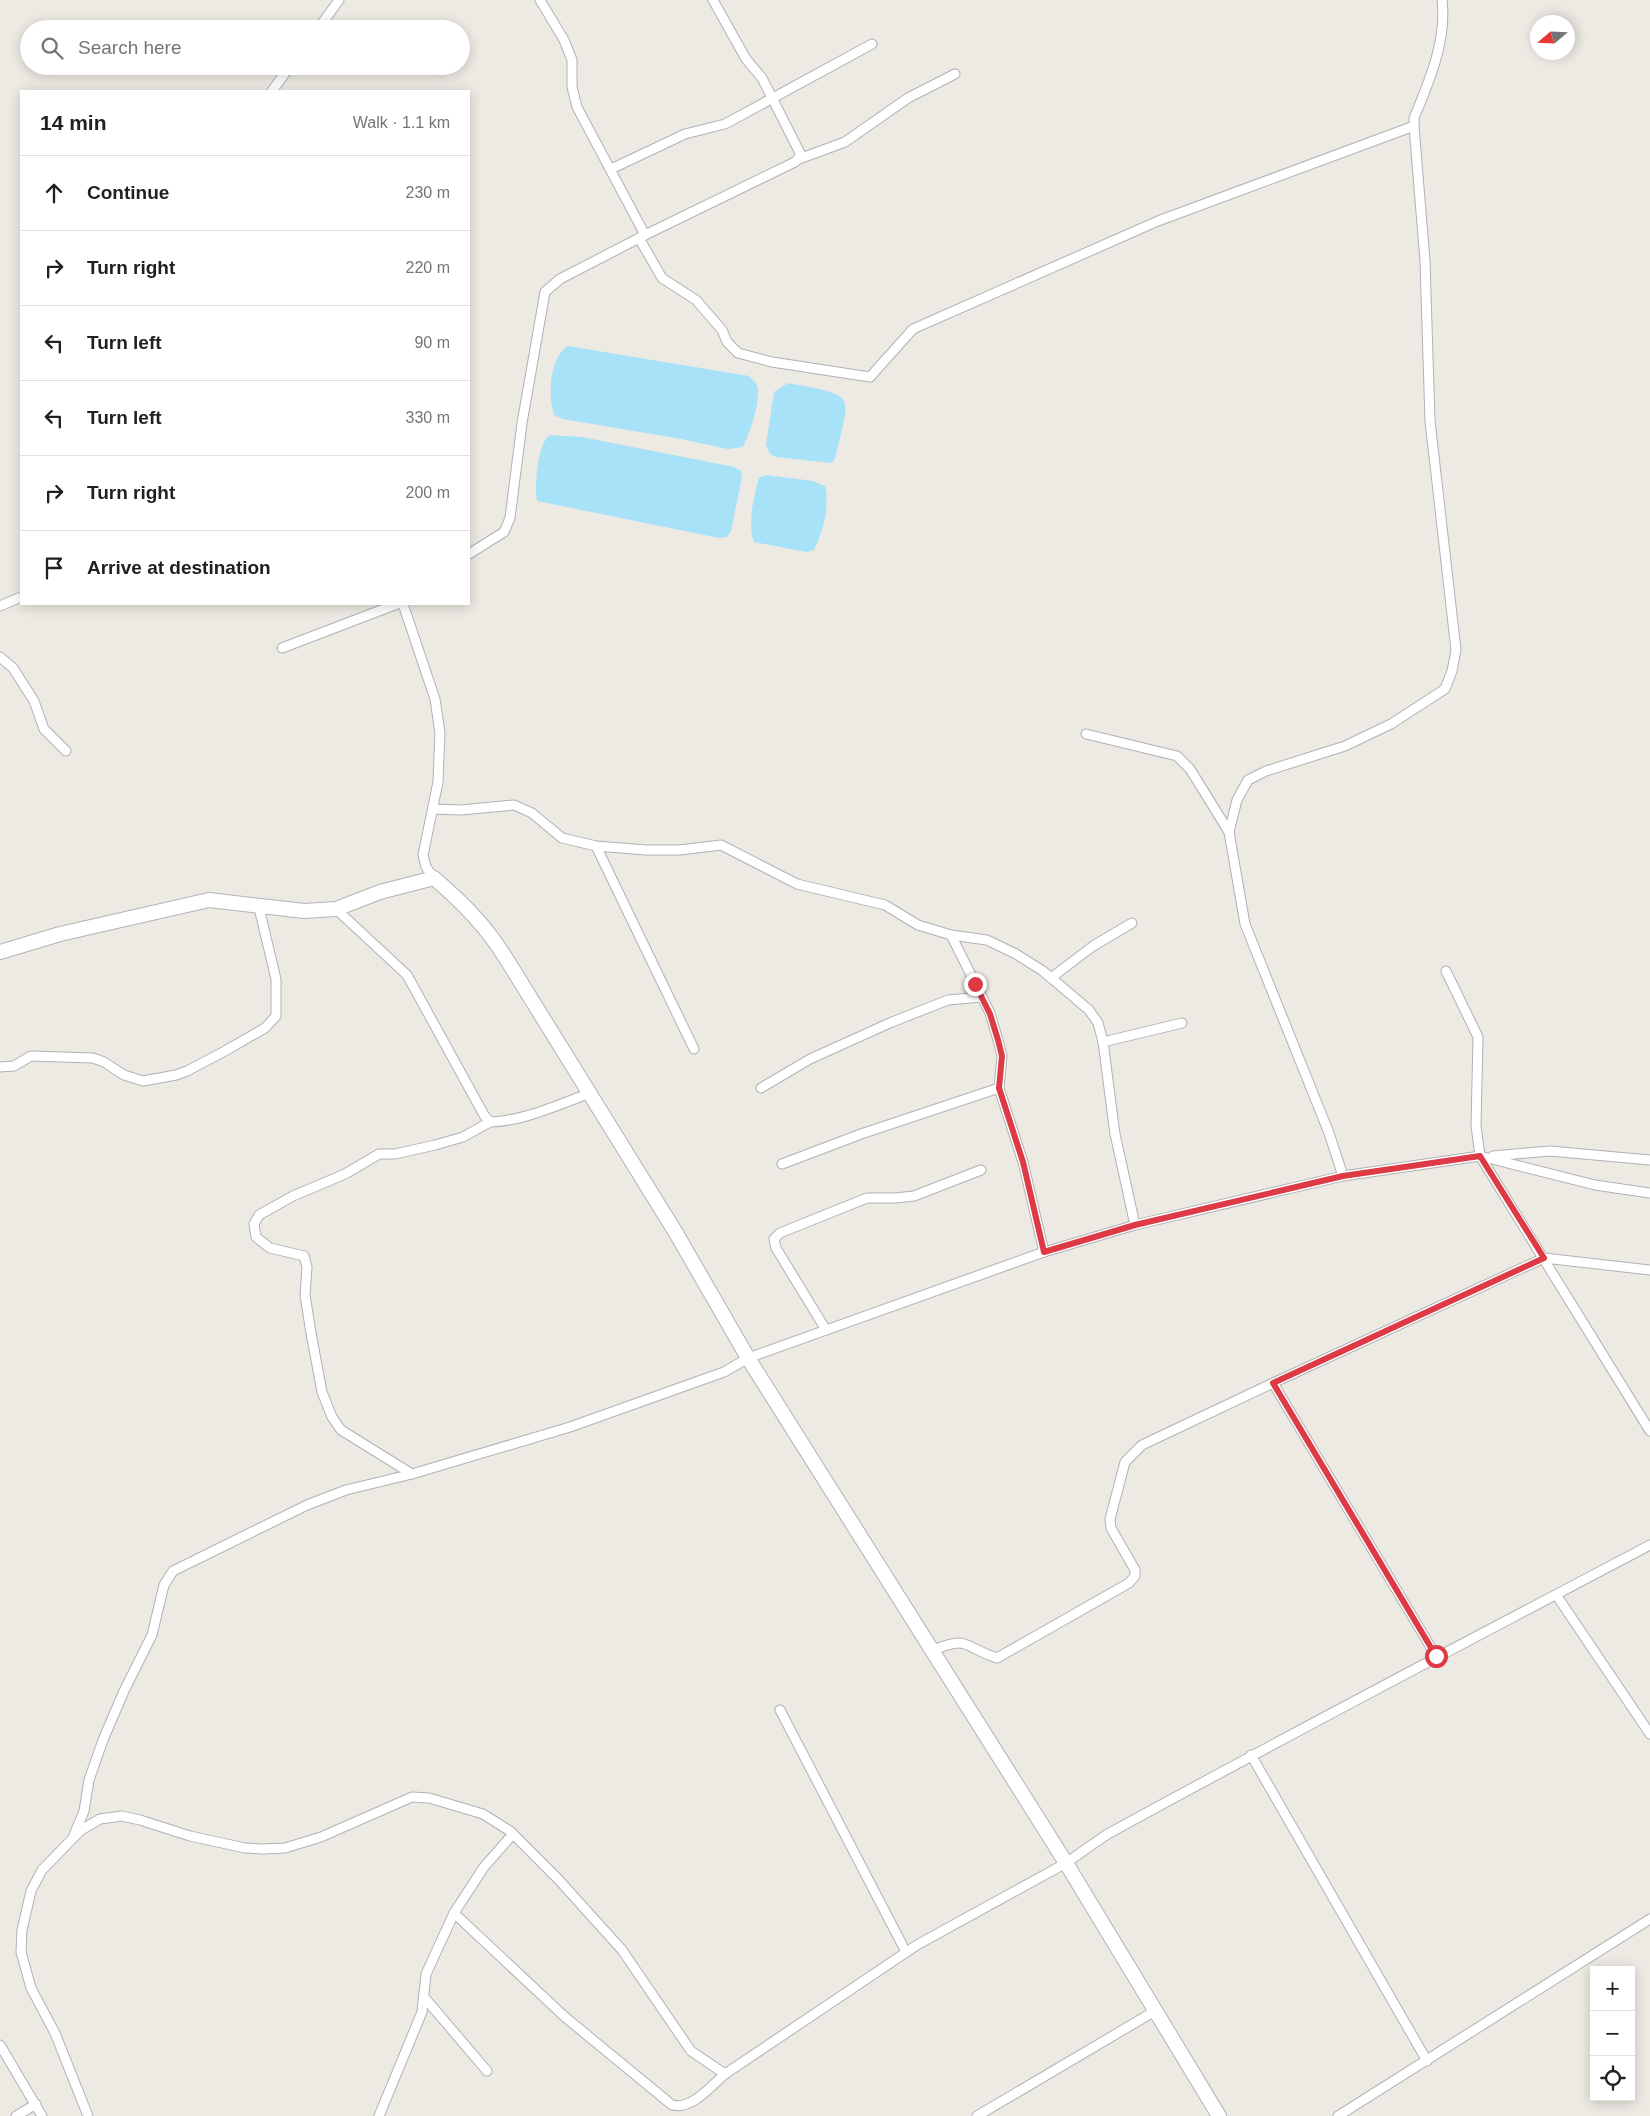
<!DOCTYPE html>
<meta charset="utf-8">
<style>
body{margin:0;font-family:Arial,sans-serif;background:#f2f2f2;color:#202124}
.controls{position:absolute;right:15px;bottom:15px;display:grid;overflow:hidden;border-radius:0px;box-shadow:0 2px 12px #0003}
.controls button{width:45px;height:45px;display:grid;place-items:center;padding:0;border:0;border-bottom:1px solid #e0e0e0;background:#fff;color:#202124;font:25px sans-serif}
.compass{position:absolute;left:1530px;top:15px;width:45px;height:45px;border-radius:50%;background:#fff;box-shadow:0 2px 12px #0003;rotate:251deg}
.stop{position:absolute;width:15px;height:15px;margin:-11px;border:4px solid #dd3a46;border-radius:50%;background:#fff}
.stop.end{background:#dd3a46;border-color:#fff;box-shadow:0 1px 5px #0008}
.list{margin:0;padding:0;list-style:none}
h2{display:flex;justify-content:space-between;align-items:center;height:65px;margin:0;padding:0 20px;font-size:21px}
h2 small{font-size:16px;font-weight:400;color:#757577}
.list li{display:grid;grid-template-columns:32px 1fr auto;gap:15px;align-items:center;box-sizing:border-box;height:75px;padding:0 20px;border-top:1px solid #e0e0e0}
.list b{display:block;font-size:19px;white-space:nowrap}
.list em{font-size:16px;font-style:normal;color:#757577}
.icon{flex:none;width:28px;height:28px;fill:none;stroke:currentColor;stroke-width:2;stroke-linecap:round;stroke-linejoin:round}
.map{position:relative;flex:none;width:1650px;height:2116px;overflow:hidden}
.search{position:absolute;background:#fff;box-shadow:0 2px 12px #0003;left:20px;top:20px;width:450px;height:55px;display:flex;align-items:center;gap:12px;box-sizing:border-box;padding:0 18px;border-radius:28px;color:#757577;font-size:19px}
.panel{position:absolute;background:#fff;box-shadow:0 2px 12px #0003;left:20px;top:90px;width:450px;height:515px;border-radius:0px}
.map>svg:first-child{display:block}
.water{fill:#a8e2f9}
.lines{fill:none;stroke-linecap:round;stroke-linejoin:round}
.street-casing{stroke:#afb2b5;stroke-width:11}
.secondary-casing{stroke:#b0b4b7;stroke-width:16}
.street{stroke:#fff;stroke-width:9}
.secondary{stroke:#fff;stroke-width:14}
.route{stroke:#dd3a46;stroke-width:6}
</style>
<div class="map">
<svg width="1650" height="2116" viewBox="0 0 1650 2116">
<rect width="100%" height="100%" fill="#ede9e3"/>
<g class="water">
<path d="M568,346L749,376C751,379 756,382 757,385C762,400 749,434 743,447L728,449L681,439L563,419L554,415C548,395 549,358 568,346Z"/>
<path d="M788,383C858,396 851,392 835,459L831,463L776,457L770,454L766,445L774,392Z"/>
<path d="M550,435L582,437L734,467L741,471L742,477L731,531L727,537L719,538L537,501C534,487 538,441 550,435Z"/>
<path d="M766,475L813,481L825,486C830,506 823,531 814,550L806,552L754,542C747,525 754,495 759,478Z"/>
</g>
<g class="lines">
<defs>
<g id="street">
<path d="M318,29L339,0"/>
<path d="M272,91L290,66"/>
<path d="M799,159L845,142L908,98L955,74"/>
<path d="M611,169L685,134L725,124L872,44"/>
<path d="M645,235L795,162L801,155L762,78L746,59L713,0"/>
<path d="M639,238L662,278L696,300L722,330L727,342L738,353L772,362L870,377L913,329L1158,221L1414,126"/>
<path d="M469,554L504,532L510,518L522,423L545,292L560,279L645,235L577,107L572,87V60L564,40L540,0"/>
<path d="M403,604L435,699L440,733L438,782L423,855L426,867L434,878"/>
<path d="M0,606L21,597"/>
<path d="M282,648L397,604"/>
<path d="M0,657L13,668L34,701L44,729L66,751"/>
<path d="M1086,734L1177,756L1190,769L1229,832"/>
<path d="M433,809L461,810L514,805L532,813L562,838L596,846L646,850H680L721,845L797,884L885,905L918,925L951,935L987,940L1016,954L1043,971L1089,1010L1098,1023L1103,1042L1115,1134L1135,1225"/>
<path d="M596,846L694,1049"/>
<path d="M336,909L407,975L484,1115L490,1122C524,1121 557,1105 588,1094"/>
<path d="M951,935L990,1013L998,1040L1002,1056L999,1088L1023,1162L1044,1252"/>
<path d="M1446,971L1478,1037L1476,1126L1480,1156L1650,1431"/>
<path d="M1051,978L1093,946L1132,923"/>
<path d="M1103,1042L1182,1023"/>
<path d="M0,1067L14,1066L31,1056L93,1058L104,1062L124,1075L143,1081L176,1075L187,1071L225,1051L265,1028L276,1016V979L259,908"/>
<path d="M761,1088L810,1059L892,1022L948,1000L982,997"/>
<path d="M1493,1156L1550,1151L1650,1160"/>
<path d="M782,1164L861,1134L999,1088"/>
<path d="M1343,1176L1329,1133L1245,924L1229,832L1237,800L1248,780L1266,771L1345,746L1391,724L1445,689L1452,671L1456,650L1430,421L1425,261L1414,126V118C1429,82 1447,40 1442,0"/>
<path d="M826,1330L776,1248L774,1239L780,1233L867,1198H895L914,1196L981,1170"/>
<path d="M412,1474L341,1430L332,1417L322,1392L311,1333L305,1295L307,1267L304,1256L270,1248L256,1237L254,1224L259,1215L293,1196L345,1174L379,1154H395L435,1145L463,1137L490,1122"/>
<path d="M1557,1596L1650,1734"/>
<path d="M933,1650C971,1635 962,1647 997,1658L1129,1583L1135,1576V1570L1111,1528L1110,1519L1125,1462L1142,1445L1273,1383"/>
<path d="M1436,1656L1273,1383L1544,1258L1650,1270"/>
<path d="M780,1710L906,1952"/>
<path d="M1251,1755L1427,2061"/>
<path d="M74,1835L84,1811L89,1780L103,1740L124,1691L152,1635L164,1585L173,1571L307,1505L346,1490L412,1474L570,1427L724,1372L748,1358L1044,1252L1135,1225L1343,1176L1480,1156L1595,1185L1650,1193"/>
<path d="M454,1913L565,2017L672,2105C692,2110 711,2086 725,2074"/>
<path d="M424,1997L487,2071"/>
<path d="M0,2045L42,2116"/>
<path d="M16,2116L36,2104"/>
<path d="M88,2116L55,2033L31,1988L21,1952L22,1930L31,1891L42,1870L81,1830L100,1819L122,1816L140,1820L190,1836L245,1848L263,1849L285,1848L321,1837L412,1797L429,1798L483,1814L510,1831L558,1879L622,1950L691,2051L725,2074L917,1945L1066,1863L1106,1835C1286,1736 1468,1641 1650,1545"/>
<path d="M379,2116L422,2012L426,1974L454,1913L484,1867L513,1834"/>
<path d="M977,2116L1155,2011"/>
<path d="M1338,2116L1650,1919"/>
</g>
<path id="secondary" d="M0,952L60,934L209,900L304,911L336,909L380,892L434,878C464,904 486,926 507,960L676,1233L748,1358L1066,1863L1219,2116"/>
</defs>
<use href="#street" class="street-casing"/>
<use href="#secondary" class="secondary-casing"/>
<use href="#street" class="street"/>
<use href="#secondary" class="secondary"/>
</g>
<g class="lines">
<path class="route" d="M975,984L990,1014L998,1040L1002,1056L999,1088L1023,1162L1044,1252L1135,1225L1343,1176L1480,1156L1544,1258L1273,1383L1436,1656"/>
</g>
</svg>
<div class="controls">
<button>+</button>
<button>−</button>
<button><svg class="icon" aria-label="locate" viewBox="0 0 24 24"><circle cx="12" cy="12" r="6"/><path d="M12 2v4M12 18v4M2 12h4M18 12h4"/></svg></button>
</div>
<svg class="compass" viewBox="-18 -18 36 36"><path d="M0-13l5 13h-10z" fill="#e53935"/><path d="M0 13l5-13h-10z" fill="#757577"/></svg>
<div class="stop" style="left:1436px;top:1656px"></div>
<div class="stop end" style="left:975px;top:984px"></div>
<div class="search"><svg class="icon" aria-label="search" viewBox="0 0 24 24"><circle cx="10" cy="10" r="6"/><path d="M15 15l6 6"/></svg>Search here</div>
<section class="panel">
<h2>14 min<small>Walk · 1.1 km</small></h2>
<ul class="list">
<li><svg class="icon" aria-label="ahead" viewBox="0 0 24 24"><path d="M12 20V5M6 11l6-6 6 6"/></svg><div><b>Continue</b></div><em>230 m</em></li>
<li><svg class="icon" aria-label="right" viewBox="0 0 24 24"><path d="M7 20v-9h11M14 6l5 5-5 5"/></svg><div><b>Turn right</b></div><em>220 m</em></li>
<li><svg class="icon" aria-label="left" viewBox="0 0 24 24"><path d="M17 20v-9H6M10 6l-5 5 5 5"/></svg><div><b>Turn left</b></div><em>90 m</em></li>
<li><svg class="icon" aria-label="left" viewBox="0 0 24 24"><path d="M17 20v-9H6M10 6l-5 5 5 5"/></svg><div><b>Turn left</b></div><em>330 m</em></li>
<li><svg class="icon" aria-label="right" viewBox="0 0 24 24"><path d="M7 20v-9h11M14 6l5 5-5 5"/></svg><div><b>Turn right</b></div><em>200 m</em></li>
<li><svg class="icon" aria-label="arrive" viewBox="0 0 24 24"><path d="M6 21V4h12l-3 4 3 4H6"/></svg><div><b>Arrive at destination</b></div></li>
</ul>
</section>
</div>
